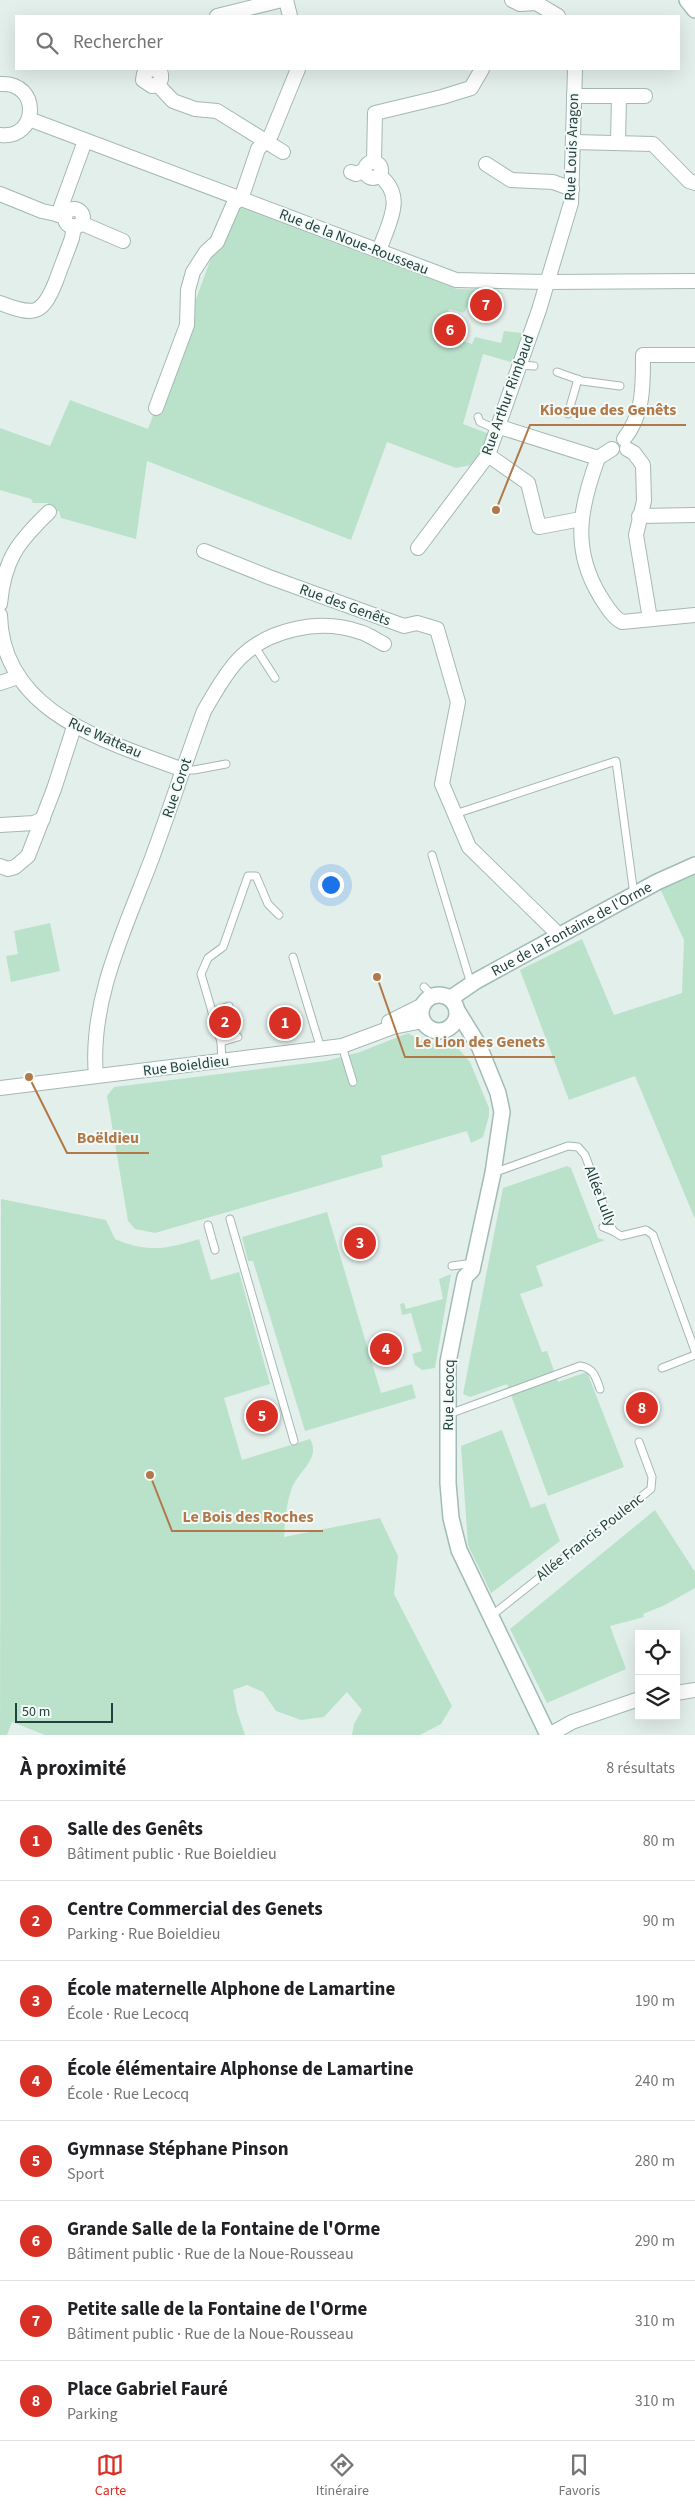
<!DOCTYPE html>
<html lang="fr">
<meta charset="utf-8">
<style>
body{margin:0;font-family:"Source Sans 3",sans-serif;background:#f2f2f2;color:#202124}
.controls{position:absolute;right:15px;bottom:15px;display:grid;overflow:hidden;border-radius:0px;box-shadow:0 5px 20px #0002}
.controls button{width:45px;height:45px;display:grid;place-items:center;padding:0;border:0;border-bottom:1px solid #e0e0e0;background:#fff;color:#202124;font:25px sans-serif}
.scale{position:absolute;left:15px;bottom:12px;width:98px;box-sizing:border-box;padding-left:5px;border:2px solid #21423e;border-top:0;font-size:14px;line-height:18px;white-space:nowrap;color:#21423e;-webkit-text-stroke:4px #f4faf8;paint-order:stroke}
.you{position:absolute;left:330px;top:884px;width:18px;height:18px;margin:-12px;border:4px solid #fff;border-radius:50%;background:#1a73e8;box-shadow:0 0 0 8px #1a73e833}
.badge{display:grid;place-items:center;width:32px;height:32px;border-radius:50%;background:#d93025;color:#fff;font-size:16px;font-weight:700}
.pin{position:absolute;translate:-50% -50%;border:2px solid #fff;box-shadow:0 1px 5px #0006}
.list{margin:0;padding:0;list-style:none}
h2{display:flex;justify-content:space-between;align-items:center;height:65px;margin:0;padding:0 20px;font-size:21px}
h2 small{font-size:16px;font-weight:400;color:#757577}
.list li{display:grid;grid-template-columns:32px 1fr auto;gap:15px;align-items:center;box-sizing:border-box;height:80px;padding:0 20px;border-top:1px solid #e0e0e0}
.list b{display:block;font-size:19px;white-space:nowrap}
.list p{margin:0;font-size:16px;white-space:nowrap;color:#757577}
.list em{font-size:16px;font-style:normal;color:#757577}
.icon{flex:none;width:28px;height:28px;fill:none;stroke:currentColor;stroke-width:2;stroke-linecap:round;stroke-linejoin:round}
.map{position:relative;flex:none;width:695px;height:1735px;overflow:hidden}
.search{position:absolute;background:#fff;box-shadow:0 5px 20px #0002;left:15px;right:15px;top:15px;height:55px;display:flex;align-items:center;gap:12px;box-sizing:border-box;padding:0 18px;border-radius:0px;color:#757577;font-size:19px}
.sheet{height:705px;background:#fff}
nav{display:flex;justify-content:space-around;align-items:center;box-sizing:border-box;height:70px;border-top:1px solid #e0e0e0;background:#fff;font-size:14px;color:#757577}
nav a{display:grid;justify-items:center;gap:2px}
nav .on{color:#d93025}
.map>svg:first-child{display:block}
.green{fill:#bae2cb}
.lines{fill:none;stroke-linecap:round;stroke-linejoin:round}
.lane-casing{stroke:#a5b8b4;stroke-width:9}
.street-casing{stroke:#a5b8b4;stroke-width:16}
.secondary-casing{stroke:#a0bcb6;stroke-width:18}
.lane{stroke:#fff;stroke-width:7}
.street{stroke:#fff;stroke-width:14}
.secondary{stroke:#fff;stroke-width:15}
.labels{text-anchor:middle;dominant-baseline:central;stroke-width:4;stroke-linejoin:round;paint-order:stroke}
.street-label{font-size:15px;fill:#21423e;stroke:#f4faf8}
.leader{fill:none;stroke:#b1794a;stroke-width:2}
.callout-dot{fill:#b1794a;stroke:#f4faf8;stroke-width:2}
.callout-label{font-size:16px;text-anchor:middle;font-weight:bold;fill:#b1794a;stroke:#f4faf8;stroke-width:4;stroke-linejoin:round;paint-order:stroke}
</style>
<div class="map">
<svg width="695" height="1735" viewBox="0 0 695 1735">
<rect width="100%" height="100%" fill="#e3efeb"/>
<g class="green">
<path d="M239,207L457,289L490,290L489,296L484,295L483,300L471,299L464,313L449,309L442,334L472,344L475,337L501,343L504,331L522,333L514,363L483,354L463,424L492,435L477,464L456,468L387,442L351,540L147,461L136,539L61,518L59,511L49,512L48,503H33L31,499L0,490V428L50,446L70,400L148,429L217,242Z"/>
<path d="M695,865V1219L635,1076L569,1100L520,970L582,939L614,1015L682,993L684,940L657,882Z"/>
<path d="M50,923L60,971L11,982L6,956L18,954L14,931Z"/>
<path d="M408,1033L422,1041L458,1048L470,1062L489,1108V1116L483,1137L471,1143L467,1131L381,1156L383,1167L155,1233L135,1229L128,1221L107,1096L114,1087L326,1061L360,1052Z"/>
<path d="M567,1166L571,1168L598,1238L605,1240L536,1266L543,1286L520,1294L542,1352L547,1351L558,1382L587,1372L624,1467L548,1496L507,1384L470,1397L463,1394L503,1188Z"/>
<path d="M1,1199L106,1220L115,1239C148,1253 167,1249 199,1239L211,1280L239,1272L270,1384L224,1398L242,1460L310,1439C322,1460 296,1472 291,1491C286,1505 285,1523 284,1537L380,1518L398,1556L394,1594L452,1706L441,1724L420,1735H352L354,1724L362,1710L347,1692L324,1717L301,1720L276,1711L263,1692L247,1685L233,1690L237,1711L245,1735H45L12,1722L7,1735H0Z"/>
<path d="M327,1212L381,1393L412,1384L416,1398L305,1431L253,1261H248L242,1237Z"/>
<path d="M451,1274L435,1368L422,1370L415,1365L412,1354L422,1351L411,1313L402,1315L400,1304L404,1303L406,1309L443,1299L439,1279Z"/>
<path d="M502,1430L531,1508L545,1503L560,1541L491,1593L468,1545L461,1446Z"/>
<path d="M655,1510L695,1572V1588L665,1605L643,1614L644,1617L610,1626L626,1669L547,1703L510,1629Z"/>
</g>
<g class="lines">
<defs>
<g id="lane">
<path d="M520,365L534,366"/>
<path d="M557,372L582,381L620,386"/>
<path d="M568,414L578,379"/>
<path d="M478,417L480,422L498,430"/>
<path d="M255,647L275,678"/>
<path d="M183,770H194L226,764"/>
<path d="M455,814L616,761L634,895"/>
<path d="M432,855L471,984"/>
<path d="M293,957L321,1049"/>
<path d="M424,987L433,996"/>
<path d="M212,1012L229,1006"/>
<path d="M221,1042L238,1037"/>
<path d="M342,1046L353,1082"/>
<path d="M222,1061L221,1042L201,974L208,958L223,947L248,876H256L268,904L279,915"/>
<path d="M493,1173L568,1146L578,1147L585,1155L613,1231L621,1236L646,1230L653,1235L695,1351"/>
<path d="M230,1219L294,1441"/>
<path d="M208,1225L215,1250"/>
<path d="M603,1227L613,1231"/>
<path d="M452,1266L473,1263"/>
<path d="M662,1368L695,1355"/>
<path d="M449,1414L580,1366C594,1368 596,1378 600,1389"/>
<path d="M491,1616L651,1489L652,1477L639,1442"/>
</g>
<g id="street">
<path d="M286,0L290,16"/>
<path d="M512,0L520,4L536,3L558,16"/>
<path d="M217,16L282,0"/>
<path d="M150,69L144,74L143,80L152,86L158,85L161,79V74L155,69"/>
<path d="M0,84C41,81 39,140 0,135"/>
<path d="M158,85L173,101L195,109L217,111L283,152"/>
<path d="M574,96H645"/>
<path d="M29,119L456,280L547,282L695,281"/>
<path d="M573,142L653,144L689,181L695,183"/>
<path d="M618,143L619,96"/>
<path d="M374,162L375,113L442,97L471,88L482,69"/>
<circle cx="373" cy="170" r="8"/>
<path d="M486,164L511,180L553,182L572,189"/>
<path d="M351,172L356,174L365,170"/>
<path d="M379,175C407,197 388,223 379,251"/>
<path d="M0,194L42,211L65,216"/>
<circle cx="74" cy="218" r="9"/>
<path d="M58,215L85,141"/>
<path d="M81,223L123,241"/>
<path d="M0,303C34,316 42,316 56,281C61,267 67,252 72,238L74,226"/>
<path d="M156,408L187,325L188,290L193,272L206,252L217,242L234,203L241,199L258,149L271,135L298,69"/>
<path d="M500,427L598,458L612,449"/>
<path d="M624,439C644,414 643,385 643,355H695"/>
<path d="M627,449L634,453L643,465L644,501L636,535L650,619"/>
<path d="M488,455L528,483L539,527L581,519"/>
<path d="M598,458C580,507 571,548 600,596C606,605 612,617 622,622L695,615"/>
<path d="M639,516L695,515"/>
<path d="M418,548L488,455L539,310L571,203L575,69"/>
<path d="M204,551L269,577L404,626L417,623L437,629L458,702L442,784L469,847L559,935"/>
<path d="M0,604C4,559 18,542 49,512"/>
<path d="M0,615C2,714 107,741 183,770"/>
<path d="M0,683L18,677"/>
<path d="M0,825L34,823L43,819"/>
<path d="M0,866L8,869L15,867L28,856L54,789L74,727"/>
<path d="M389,1022L423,1005"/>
<path d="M96,1076C89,1000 126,927 152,858C170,809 186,760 204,711C214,694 224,675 238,660C267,629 320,618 360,632C368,634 376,640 384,644"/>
<path d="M0,1088L342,1046L393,1027L423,1021"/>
<path d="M676,1693L695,1690"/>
<path d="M549,1735L572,1722L639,1699"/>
</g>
<g id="secondary">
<path d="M687,0L695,10"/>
<circle cx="439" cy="1013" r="18"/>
<path id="s1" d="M451,998L476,981L657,882L695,865"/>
<path d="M458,1012L479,1046L498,1093L502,1112L493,1173L472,1270L465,1277L448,1362V1483L451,1518L459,1550L548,1735"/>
</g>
</defs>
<use href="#lane" class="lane-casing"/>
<use href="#street" class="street-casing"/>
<use href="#secondary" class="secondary-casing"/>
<use href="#lane" class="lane"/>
<use href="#street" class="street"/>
<use href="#secondary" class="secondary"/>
</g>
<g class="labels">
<g class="street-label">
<text transform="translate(572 147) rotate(-88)">Rue Louis Aragon</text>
<text transform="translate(354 242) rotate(21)">Rue de la Noue-Rousseau</text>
<text transform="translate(508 395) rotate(-70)">Rue Arthur Rimbaud</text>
<text transform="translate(345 605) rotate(20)">Rue des Genêts</text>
<text transform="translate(105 738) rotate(24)">Rue Watteau</text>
<text transform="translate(177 788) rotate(-71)">Rue Corot</text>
<text stroke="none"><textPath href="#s1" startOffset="139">Rue de la Fontaine de l'Orme</textPath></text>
<text transform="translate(186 1066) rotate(-7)">Rue Boieldieu</text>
<text transform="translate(600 1196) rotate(69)">Allée Lully</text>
<text transform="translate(449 1395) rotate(-89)">Rue Lecocq</text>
<text transform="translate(590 1537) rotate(-38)">Allée Francis Poulenc</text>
</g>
</g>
<path class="leader" d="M496 510L530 425H686M377 977L405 1057H555M29 1077L67 1153H149M150 1475L172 1531H323"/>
<g class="callout-dot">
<circle cx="496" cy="510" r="5"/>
<circle cx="377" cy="977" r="5"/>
<circle cx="29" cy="1077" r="5"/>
<circle cx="150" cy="1475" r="5"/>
</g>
<g class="callout-label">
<text x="608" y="415">Kiosque des Genêts</text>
<text x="480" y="1047">Le Lion des Genets</text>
<text x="108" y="1143">Boëldieu</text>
<text x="248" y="1522">Le Bois des Roches</text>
</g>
</svg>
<div class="controls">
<button><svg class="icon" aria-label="locate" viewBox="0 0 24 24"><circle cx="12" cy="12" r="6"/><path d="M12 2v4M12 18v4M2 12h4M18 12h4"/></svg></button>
<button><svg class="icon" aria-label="layers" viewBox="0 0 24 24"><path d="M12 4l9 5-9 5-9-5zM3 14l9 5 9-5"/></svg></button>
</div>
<div class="scale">50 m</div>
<div class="you"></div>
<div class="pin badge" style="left:285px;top:1023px">1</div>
<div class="pin badge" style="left:225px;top:1022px">2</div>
<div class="pin badge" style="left:360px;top:1243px">3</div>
<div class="pin badge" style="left:386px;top:1349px">4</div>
<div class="pin badge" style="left:262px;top:1416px">5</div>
<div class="pin badge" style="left:450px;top:330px">6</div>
<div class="pin badge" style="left:486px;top:305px">7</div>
<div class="pin badge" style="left:642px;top:1408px">8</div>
<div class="search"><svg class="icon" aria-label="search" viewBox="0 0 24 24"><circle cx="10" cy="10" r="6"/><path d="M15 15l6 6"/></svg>Rechercher</div>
</div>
<section class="sheet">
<h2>À proximité<small>8 résultats</small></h2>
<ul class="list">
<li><span class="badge">1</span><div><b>Salle des Genêts</b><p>Bâtiment public · Rue Boieldieu</p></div><em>80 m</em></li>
<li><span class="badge">2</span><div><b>Centre Commercial des Genets</b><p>Parking · Rue Boieldieu</p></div><em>90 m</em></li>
<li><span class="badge">3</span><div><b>École maternelle Alphone de Lamartine</b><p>École · Rue Lecocq</p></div><em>190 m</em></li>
<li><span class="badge">4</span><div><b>École élémentaire Alphonse de Lamartine</b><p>École · Rue Lecocq</p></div><em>240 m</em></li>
<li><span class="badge">5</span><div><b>Gymnase Stéphane Pinson</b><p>Sport</p></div><em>280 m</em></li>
<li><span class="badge">6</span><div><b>Grande Salle de la Fontaine de l'Orme</b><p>Bâtiment public · Rue de la Noue-Rousseau</p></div><em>290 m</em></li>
<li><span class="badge">7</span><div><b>Petite salle de la Fontaine de l'Orme</b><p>Bâtiment public · Rue de la Noue-Rousseau</p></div><em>310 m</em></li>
<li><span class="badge">8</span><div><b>Place Gabriel Fauré</b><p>Parking</p></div><em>310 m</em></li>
</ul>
</section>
<nav>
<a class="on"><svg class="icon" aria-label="map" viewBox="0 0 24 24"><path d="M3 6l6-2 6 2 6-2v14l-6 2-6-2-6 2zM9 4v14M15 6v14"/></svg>Carte</a>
<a><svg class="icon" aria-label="directions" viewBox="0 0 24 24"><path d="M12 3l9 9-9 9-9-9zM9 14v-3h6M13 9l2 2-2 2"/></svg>Itinéraire</a>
<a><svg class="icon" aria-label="saved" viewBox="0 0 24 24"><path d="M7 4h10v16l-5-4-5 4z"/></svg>Favoris</a>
</nav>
